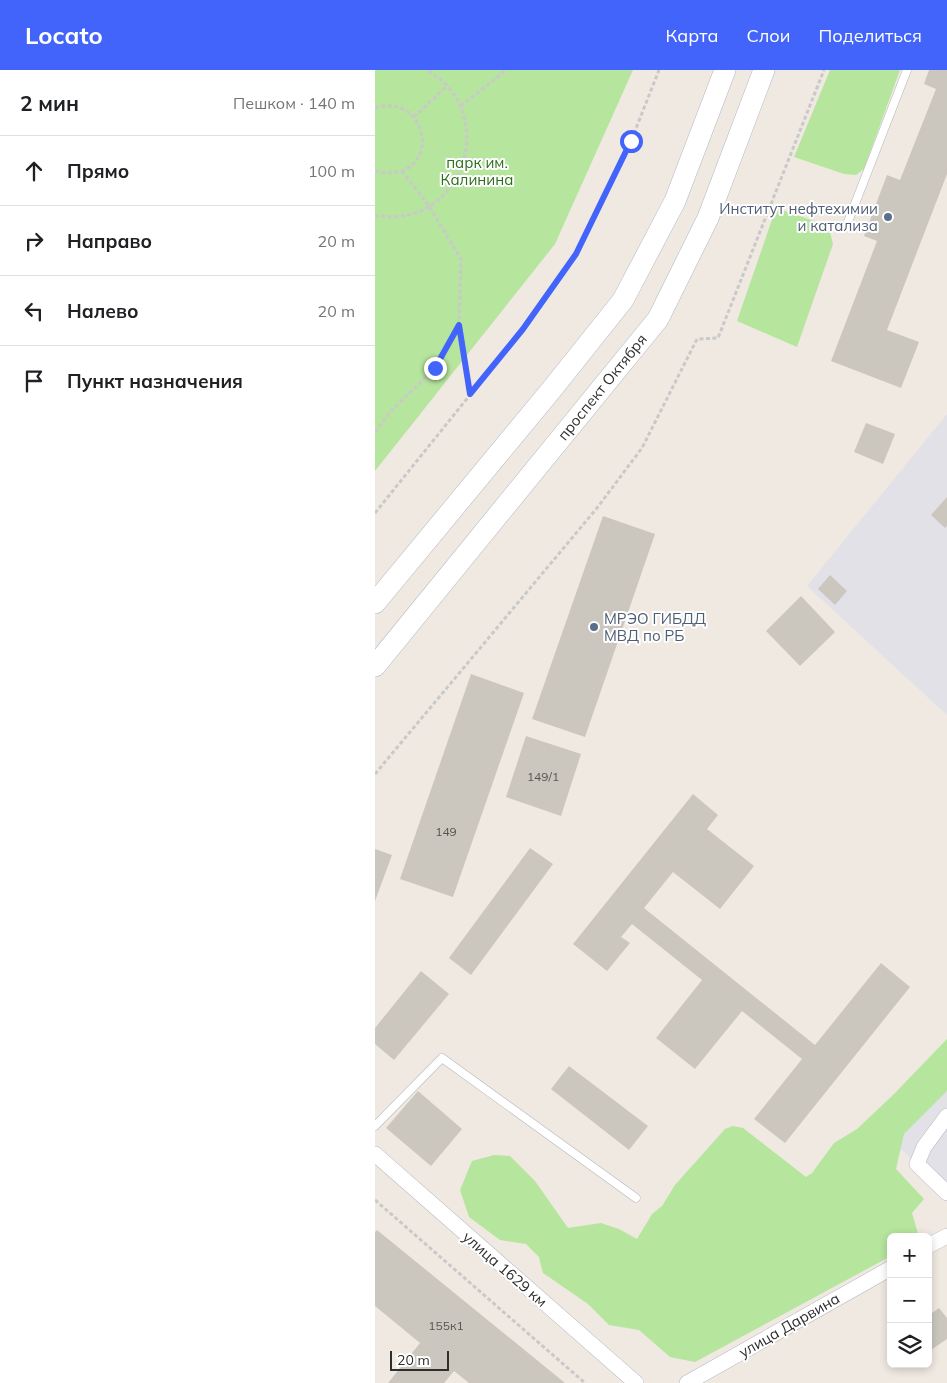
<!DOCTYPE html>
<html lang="ru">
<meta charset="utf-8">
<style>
body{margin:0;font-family:Mulish,sans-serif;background:#f2f2f2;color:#202124}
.controls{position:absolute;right:15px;bottom:15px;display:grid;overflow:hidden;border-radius:8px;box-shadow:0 2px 8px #0003}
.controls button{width:45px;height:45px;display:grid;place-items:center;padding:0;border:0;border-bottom:1px solid #e0e0e0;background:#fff;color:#202124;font:25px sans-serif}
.scale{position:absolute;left:15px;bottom:12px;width:59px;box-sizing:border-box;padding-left:5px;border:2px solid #2e2e2e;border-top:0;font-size:14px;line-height:18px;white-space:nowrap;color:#2e2e2e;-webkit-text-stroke:4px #fff;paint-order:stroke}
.stop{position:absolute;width:15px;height:15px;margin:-11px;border:4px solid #4264fb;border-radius:50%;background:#fff}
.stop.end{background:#4264fb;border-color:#fff;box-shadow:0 1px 5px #0008}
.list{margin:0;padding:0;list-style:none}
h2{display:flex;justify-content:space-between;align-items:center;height:65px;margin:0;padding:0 20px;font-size:21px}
h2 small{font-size:16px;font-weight:400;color:#757577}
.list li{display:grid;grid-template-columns:32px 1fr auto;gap:15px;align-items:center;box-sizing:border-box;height:70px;padding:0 20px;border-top:1px solid #e0e0e0}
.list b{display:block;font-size:19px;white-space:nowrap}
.list em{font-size:16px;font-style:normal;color:#757577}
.icon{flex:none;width:28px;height:28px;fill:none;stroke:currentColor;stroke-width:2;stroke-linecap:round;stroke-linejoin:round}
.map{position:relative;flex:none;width:572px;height:1313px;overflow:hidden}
header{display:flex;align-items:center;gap:30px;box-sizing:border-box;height:70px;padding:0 25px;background:#4264fb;color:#fff}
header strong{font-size:24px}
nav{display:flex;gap:28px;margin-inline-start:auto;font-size:18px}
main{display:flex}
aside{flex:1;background:#fff}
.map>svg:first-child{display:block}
.industrial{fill:#e3e1e8}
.green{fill:#b6e59e}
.building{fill:#cbc7bf}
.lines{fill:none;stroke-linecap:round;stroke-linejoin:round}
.service-casing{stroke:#b4b7c1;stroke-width:9}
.minor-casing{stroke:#b4b7c1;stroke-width:16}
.secondary-casing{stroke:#b4b7c1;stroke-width:22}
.path{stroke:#c9c9c9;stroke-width:3;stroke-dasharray:4 2.5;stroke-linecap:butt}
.service{stroke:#fff;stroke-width:8}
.minor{stroke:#fff;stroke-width:15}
.secondary{stroke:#fff;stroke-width:21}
.route{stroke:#4264fb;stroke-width:6}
.service-dot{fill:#5c6f8a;stroke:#fff;stroke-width:2}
.labels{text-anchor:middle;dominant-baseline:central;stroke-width:4;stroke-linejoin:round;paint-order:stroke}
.number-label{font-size:12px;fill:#555452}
.park-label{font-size:15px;fill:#2c6e1b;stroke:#fff}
.service-label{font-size:15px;fill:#4e5e75;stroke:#fff;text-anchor:end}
.street-label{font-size:15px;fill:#2e2e2e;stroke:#fff}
</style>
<header>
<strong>Locato</strong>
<nav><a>Карта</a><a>Слои</a><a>Поделиться</a></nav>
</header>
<main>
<aside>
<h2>2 мин<small>Пешком · 140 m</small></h2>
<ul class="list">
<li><svg class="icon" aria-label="ahead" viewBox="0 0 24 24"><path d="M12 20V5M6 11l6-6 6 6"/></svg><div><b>Прямо</b></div><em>100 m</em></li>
<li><svg class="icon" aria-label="right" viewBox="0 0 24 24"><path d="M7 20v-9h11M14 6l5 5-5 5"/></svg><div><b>Направо</b></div><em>20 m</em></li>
<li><svg class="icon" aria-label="left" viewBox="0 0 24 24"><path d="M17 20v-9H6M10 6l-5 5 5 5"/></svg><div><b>Налево</b></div><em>20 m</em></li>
<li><svg class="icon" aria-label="arrive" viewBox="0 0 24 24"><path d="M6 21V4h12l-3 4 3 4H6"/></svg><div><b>Пункт назначения</b></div></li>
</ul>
</aside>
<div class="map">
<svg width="572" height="1313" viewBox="0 0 572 1313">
<rect width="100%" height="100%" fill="#efe9e1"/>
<g class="industrial">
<path d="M572,344V645L432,516Z"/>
<path d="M572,979V1121L508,1063Z"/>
</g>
<g class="green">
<path d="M0,0H258L180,174L0,401Z"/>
<path d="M455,0H525L489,99L481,105L469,104L419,87Z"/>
<path d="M401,138L445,153L455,162L458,174L422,277L362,251Z"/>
<path d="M572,969V1021L529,1064L521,1099L549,1129L537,1143L544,1167H516V1186L320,1292L295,1287L264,1260L234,1255L213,1234L168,1203L164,1187L151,1174L125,1170L94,1147L85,1120L97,1091L119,1085L135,1086L160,1111L193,1158L226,1153L244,1159L262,1169L277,1144L287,1136L300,1115L350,1059L358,1056L368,1058L431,1107L437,1103L459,1073L482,1059L519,1024Z"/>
</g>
<g class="building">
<path d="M554,0H572V104L512,260L544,272L526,318L456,291L502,171L489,166L512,105L525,110L561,19L549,14Z"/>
<path d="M491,353L520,364L508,394L479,382Z"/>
<path d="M572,427V456L570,458L556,445Z"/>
<path d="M228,446L280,464L210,667L157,649Z"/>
<path d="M455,505L472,521L460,535L443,519Z"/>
<path d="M426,526L460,562L425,596L391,561Z"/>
<path d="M96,604L149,623L78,827L25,809Z"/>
<path d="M151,666L206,684L186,746L131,727Z"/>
<path d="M318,724L343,745L332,759L379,796L345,839L298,802L269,838L440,975L506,893L535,917L410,1073L379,1049L427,989L367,941L320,999L281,968L327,910L257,854L246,867L255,873L232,901L198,874Z"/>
<path d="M155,778L178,794L96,905L74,888Z"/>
<path d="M0,779L17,785L0,831Z"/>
<path d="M46,901L74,924L19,990L0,974V958Z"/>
<path d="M194,996L273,1056L254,1080L176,1019Z"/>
<path d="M43,1021L87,1059L56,1096L11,1058Z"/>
<path d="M2,1160L190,1313H94L79,1301L69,1313H13L45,1273L0,1236V1162Z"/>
<path d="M564,1238L572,1248V1269L553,1282V1246Z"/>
</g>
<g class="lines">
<defs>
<g id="service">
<path d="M471,157L532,0"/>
<path d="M0,1056L67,988L261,1128"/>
</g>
<g id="minor">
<path d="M572,1046L549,1077L542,1094L572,1123"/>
<path d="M0,1084L261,1313"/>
<path d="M553,1176L572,1166"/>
<path d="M312,1313L516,1198"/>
</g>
<g id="secondary">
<path d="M0,533L177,319L248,230L300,131L350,0"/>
<path d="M0,596L283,249L333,148L389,0"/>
</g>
</defs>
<use href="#service" class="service-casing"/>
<use href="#minor" class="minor-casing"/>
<use href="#secondary" class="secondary-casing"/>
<g class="path">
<path d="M86,36L131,0"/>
<path d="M0,38C48,22 66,92 23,102C15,103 7,104 0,100"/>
<path d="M39,47L72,16"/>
<path d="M27,101L54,136L86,189L84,255L95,324"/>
<path d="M0,145C86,163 129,42 51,0"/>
<path d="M0,362L15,342L60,298L83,255"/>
<path d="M0,443L148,259L201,184L256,71L284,0"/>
<path d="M0,704L222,438L267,378L322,269L343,268L449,0"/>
<path d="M0,1130L210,1313"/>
</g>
<use href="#service" class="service"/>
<use href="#minor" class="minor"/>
<use href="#secondary" class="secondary"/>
</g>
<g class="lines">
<path class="route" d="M60,298L84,255L95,324L148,259L201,184L256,71"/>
</g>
<g class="service-dot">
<circle cx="513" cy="147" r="5"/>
<circle cx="219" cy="557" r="5"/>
</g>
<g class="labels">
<g class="number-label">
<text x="168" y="706">149/1</text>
<text x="71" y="761">149</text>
<text x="71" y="1255">155к1</text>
</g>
<g class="park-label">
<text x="102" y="92">парк им.<tspan x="102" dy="17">Калинина</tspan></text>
</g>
<g class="service-label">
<text x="503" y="138">Институт нефтехимии<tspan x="503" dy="17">и катализа</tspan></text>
<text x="229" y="548" text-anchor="start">МРЭО ГИБДД<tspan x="229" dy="17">МВД по РБ</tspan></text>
</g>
<g class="street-label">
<text transform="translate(227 317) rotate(-51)">проспект Октября</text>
<text transform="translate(130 1199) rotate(41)">улица 1629 км</text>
<text transform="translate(414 1255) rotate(-30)">улица Дарвина</text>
</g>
</g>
</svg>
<div class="controls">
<button>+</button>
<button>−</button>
<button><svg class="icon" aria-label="layers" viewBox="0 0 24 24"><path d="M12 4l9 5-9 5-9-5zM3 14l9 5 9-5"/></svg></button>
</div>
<div class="scale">20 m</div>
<div class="stop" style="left:256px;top:71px"></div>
<div class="stop end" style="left:60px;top:298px"></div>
</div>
</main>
